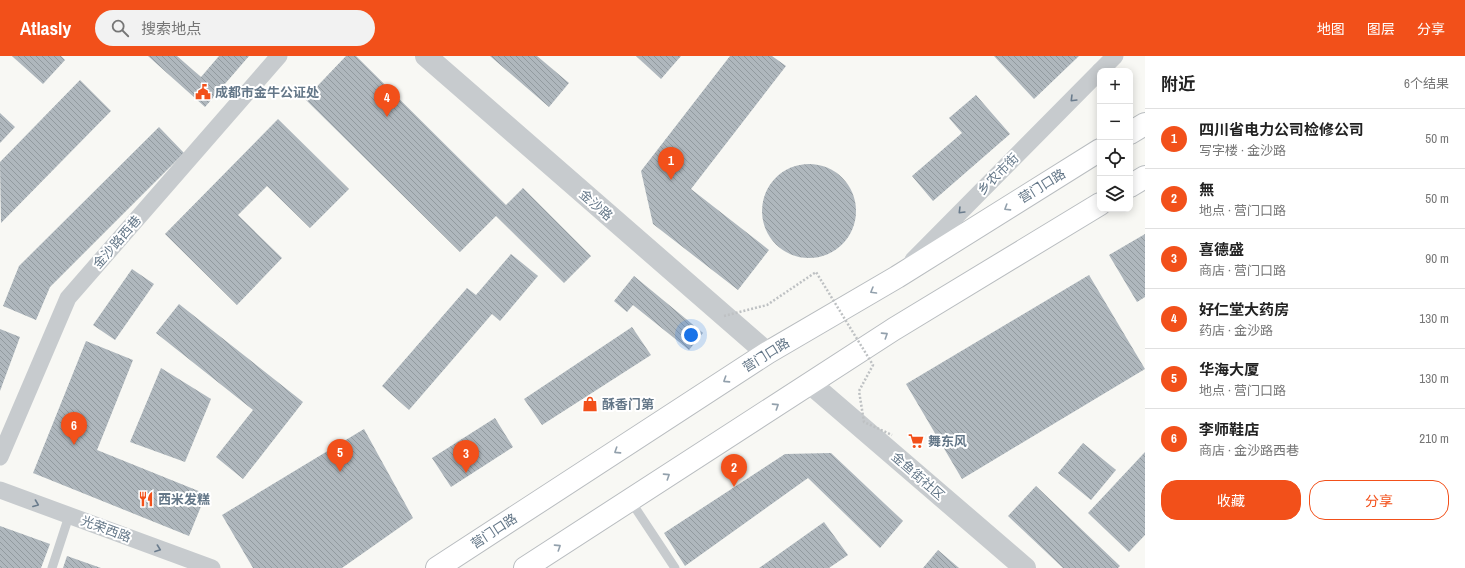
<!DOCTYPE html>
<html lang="zh">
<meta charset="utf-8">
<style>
body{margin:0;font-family:"Archivo Narrow","Noto Sans SC",sans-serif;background:#f2f2f2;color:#222}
.controls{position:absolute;right:12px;top:12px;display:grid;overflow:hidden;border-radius:8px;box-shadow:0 2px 10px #0003}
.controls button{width:36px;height:36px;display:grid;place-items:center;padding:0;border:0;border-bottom:1px solid #e0e0e0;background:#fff;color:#222;font:20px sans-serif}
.you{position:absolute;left:691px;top:279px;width:14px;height:14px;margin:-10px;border:3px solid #fff;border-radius:50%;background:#1a73e8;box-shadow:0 0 0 6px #1a73e833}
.badge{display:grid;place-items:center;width:26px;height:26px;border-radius:50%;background:#f2501a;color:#fff;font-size:13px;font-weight:700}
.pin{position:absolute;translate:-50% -33px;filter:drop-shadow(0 1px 2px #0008)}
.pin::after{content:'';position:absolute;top:21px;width:14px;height:12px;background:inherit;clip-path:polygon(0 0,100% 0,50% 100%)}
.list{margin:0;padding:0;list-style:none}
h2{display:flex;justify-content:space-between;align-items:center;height:52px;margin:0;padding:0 16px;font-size:17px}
h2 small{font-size:13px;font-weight:400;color:#767676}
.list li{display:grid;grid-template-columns:26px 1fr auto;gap:12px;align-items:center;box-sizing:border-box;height:60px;padding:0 16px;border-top:1px solid #e0e0e0}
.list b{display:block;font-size:15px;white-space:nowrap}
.list p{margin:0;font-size:13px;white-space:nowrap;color:#767676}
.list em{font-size:13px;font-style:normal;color:#767676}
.actions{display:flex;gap:8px;padding:12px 16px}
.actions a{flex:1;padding:9px 0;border:1px solid #f2501a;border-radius:16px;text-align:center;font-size:14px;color:#f2501a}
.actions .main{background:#f2501a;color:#fff}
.icon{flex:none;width:22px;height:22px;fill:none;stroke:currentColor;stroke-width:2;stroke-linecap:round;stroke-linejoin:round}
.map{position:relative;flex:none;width:1145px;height:512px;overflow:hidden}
header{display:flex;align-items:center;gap:24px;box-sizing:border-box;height:56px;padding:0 20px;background:#f2501a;color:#fff}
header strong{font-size:19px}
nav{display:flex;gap:22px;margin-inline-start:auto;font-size:14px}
.search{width:280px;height:36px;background:#f2f2f2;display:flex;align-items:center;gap:10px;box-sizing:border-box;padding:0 14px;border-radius:22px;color:#767676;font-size:15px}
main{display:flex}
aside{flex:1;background:#fff}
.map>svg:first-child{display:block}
.building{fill:url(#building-back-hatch)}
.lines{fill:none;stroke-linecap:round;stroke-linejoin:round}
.trunk-casing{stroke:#b9bdc0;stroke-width:24}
.service{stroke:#c7cbce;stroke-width:9}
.minor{stroke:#c7cbce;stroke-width:17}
.tertiary{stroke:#c7cbce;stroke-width:22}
.trunk{stroke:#fff;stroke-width:22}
.path-bridge{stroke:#bec1c3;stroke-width:2.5;stroke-dasharray:2 2;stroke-linecap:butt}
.oneway{stroke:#697b8c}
.oneway2{stroke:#92a0ac}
.labels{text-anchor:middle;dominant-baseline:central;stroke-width:4;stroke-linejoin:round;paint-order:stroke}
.poi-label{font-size:13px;font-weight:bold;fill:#647788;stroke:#fff;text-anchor:start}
.street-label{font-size:13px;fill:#647788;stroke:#fff}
</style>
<header>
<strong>Atlasly</strong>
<div class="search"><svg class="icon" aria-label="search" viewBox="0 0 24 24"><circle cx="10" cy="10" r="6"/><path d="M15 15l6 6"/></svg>搜索地点</div>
<nav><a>地图</a><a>图层</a><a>分享</a></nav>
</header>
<main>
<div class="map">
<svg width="1145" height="512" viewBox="0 0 1145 512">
<defs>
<pattern id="building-back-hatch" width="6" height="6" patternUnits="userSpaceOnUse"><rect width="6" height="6" fill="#afb7bd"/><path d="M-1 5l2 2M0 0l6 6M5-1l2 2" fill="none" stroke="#929a9f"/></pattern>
</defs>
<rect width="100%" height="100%" fill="#f8f8f4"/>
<g class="building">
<path d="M12,0H61L65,4L43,28Z"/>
<path d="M148,0H177L201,21L219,0H249L205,51Z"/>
<path d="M346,0H356L506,149L523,132L591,200L564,227L496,160L460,196L305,43Z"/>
<path d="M490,0H537L569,27L549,51Z"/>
<path d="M636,0H681L661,23Z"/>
<path d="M730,0H772L786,10L691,133L769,194L738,234L653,168L641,115Z"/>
<path d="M994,0H1079L1034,43Z"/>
<path d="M80,24L111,55L1,167L0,106Z"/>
<path d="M976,39L1010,78L933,145L912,120L962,77L949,62Z"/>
<path d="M0,57L15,71L0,87Z"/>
<path d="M278,63L349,133L310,172L267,130L238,159L282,202L237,249L165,178Z"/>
<path d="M159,71L184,97L50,231L36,264L3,250L19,210Z"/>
<circle cx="809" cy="155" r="47"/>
<path d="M1145,178V241L1137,246L1109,199Z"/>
<path d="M511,198L538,220L500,265L492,258L409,354L382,330L467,232L476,239Z"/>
<path d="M132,213L154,228L115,284L93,269Z"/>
<path d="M1089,219L1145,313L962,423L906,328Z"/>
<path d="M634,220L703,277L689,294L633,249L627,256L614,245Z"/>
<path d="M179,248L303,346L243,423L216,401L253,354L156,277Z"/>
<path d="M632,271L651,299L542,369L524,343Z"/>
<path d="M0,273L20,281L0,335Z"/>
<path d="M86,285L133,304L97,394L206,438L189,480L33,417Z"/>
<path d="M161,312L211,343L185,406L130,386Z"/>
<path d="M495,362L513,391L451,431L432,402Z"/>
<path d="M364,373L413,462L342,512H253L222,459Z"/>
<path d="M1083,387L1116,414L1091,444L1058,417Z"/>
<path d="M1145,396V479L1129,496L1088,457Z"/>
<path d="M831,397L903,465L880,492L808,422L685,510L664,477L785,398Z"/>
<path d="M1036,430L1120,510L1118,512H1063L1008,460Z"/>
<path d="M824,466L848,499L829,512H759Z"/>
<path d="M0,470L50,488L41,512H0Z"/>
<path d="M938,494L959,512H923Z"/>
<path d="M67,500L101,512H63Z"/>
</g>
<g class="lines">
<defs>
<g id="trunk">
<path d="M1130,77L1145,68"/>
<path d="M1130,130L1145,121"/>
<path d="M437,512L767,297L897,221L1100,94"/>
<path d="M525,512L894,273L1100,148"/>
</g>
</defs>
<use href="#trunk" class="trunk-casing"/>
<g class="service">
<path d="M630,444L675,512"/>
<path d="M52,512L69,460"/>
</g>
<g class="minor">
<path d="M1100,15L1115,0"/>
<path d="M913,204L1100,15"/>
<path d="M0,401L68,242L279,0"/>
<path d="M0,434L212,512"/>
</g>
<g class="tertiary">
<path d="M426,0L767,297"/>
<path d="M811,328L1025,512"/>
</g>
<use href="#trunk" class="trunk"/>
<path class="path-bridge" d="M724,260L767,249L816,216L873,309L859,335L864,366L892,379"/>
</g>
<defs><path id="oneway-chevron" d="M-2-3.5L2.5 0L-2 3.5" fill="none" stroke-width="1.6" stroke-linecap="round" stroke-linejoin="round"/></defs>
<g class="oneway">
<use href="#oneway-chevron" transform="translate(1073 43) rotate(135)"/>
<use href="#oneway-chevron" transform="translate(961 155) rotate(135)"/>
<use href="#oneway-chevron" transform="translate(36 448) rotate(21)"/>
<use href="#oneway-chevron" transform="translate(158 493) rotate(20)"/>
</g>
<g class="oneway2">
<use href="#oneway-chevron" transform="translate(1007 152) rotate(148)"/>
<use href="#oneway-chevron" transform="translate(873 235) rotate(150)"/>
<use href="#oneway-chevron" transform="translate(885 279) rotate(-33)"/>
<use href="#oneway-chevron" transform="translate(726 324) rotate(147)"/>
<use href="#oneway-chevron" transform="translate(776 350) rotate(-33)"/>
<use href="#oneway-chevron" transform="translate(617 395) rotate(147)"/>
<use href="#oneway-chevron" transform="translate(667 420) rotate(-33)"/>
<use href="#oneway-chevron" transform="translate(558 491) rotate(-33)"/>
</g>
<defs>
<symbol id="civic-bare" viewBox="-9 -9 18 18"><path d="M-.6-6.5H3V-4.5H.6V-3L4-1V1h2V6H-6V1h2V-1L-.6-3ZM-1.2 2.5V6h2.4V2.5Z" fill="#f2501a" stroke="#fff" stroke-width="2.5" paint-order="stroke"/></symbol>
<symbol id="shop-bare" viewBox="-9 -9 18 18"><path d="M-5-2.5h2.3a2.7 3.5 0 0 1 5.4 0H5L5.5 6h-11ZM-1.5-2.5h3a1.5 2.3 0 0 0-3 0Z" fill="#f2501a" stroke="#fff" stroke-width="2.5" paint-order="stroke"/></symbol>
<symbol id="supermarket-bare" viewBox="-9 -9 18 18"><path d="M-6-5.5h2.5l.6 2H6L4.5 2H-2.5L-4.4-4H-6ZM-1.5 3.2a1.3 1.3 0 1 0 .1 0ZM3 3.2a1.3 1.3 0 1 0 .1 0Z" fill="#f2501a" stroke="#fff" stroke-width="2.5" paint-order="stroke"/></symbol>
<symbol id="restaurant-bare" viewBox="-9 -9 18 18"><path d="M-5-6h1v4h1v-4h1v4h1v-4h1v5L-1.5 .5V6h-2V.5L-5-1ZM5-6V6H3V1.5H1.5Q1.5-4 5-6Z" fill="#f2501a" stroke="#fff" stroke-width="2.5" paint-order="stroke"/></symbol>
</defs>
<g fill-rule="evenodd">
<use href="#civic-bare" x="192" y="25" width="22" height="22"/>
<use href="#shop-bare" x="579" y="337" width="22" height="22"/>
<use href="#supermarket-bare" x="905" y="374" width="22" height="22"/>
<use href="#restaurant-bare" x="135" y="432" width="22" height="22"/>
</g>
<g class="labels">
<g class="poi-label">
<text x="215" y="36">成都市金牛公证处</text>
<text x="602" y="348">酥香门第</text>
<text x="928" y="385">舞东风</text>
<text x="158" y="443">西米发糕</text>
</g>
<g class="street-label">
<text transform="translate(998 118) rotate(-45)">乡农市街</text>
<text transform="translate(1042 130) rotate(-32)">营门口路</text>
<text transform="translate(596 149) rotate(41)">金沙路</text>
<text transform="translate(117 186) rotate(-49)">金沙路西巷</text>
<text transform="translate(766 299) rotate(-32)">营门口路</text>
<text transform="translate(918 420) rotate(41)">金鱼街社区</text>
<text transform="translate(106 473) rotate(20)">光荣西路</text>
<text transform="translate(494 475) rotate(-33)">营门口路</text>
</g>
</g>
</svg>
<div class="controls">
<button>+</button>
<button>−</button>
<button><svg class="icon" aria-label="locate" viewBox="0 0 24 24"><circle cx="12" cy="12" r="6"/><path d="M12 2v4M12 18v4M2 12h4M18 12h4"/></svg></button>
<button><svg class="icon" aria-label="layers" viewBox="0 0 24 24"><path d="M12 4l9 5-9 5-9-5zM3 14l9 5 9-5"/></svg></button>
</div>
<div class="you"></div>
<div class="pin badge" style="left:671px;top:124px">1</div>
<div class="pin badge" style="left:734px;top:431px">2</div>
<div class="pin badge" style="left:466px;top:417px">3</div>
<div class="pin badge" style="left:387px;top:61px">4</div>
<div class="pin badge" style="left:340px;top:416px">5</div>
<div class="pin badge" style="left:74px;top:389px">6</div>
</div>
<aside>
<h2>附近<small>6个结果</small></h2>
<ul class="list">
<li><span class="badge">1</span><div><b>四川省电力公司检修公司</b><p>写字楼 · 金沙路</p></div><em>50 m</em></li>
<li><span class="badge">2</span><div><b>無</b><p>地点 · 营门口路</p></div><em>50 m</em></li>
<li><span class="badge">3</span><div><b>喜德盛</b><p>商店 · 营门口路</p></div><em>90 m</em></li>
<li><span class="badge">4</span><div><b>好仁堂大药房</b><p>药店 · 金沙路</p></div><em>130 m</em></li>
<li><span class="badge">5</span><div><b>华海大厦</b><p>地点 · 营门口路</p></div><em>130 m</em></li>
<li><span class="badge">6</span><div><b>李师鞋店</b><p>商店 · 金沙路西巷</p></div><em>210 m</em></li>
</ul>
<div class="actions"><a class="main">收藏</a><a>分享</a></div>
</aside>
</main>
